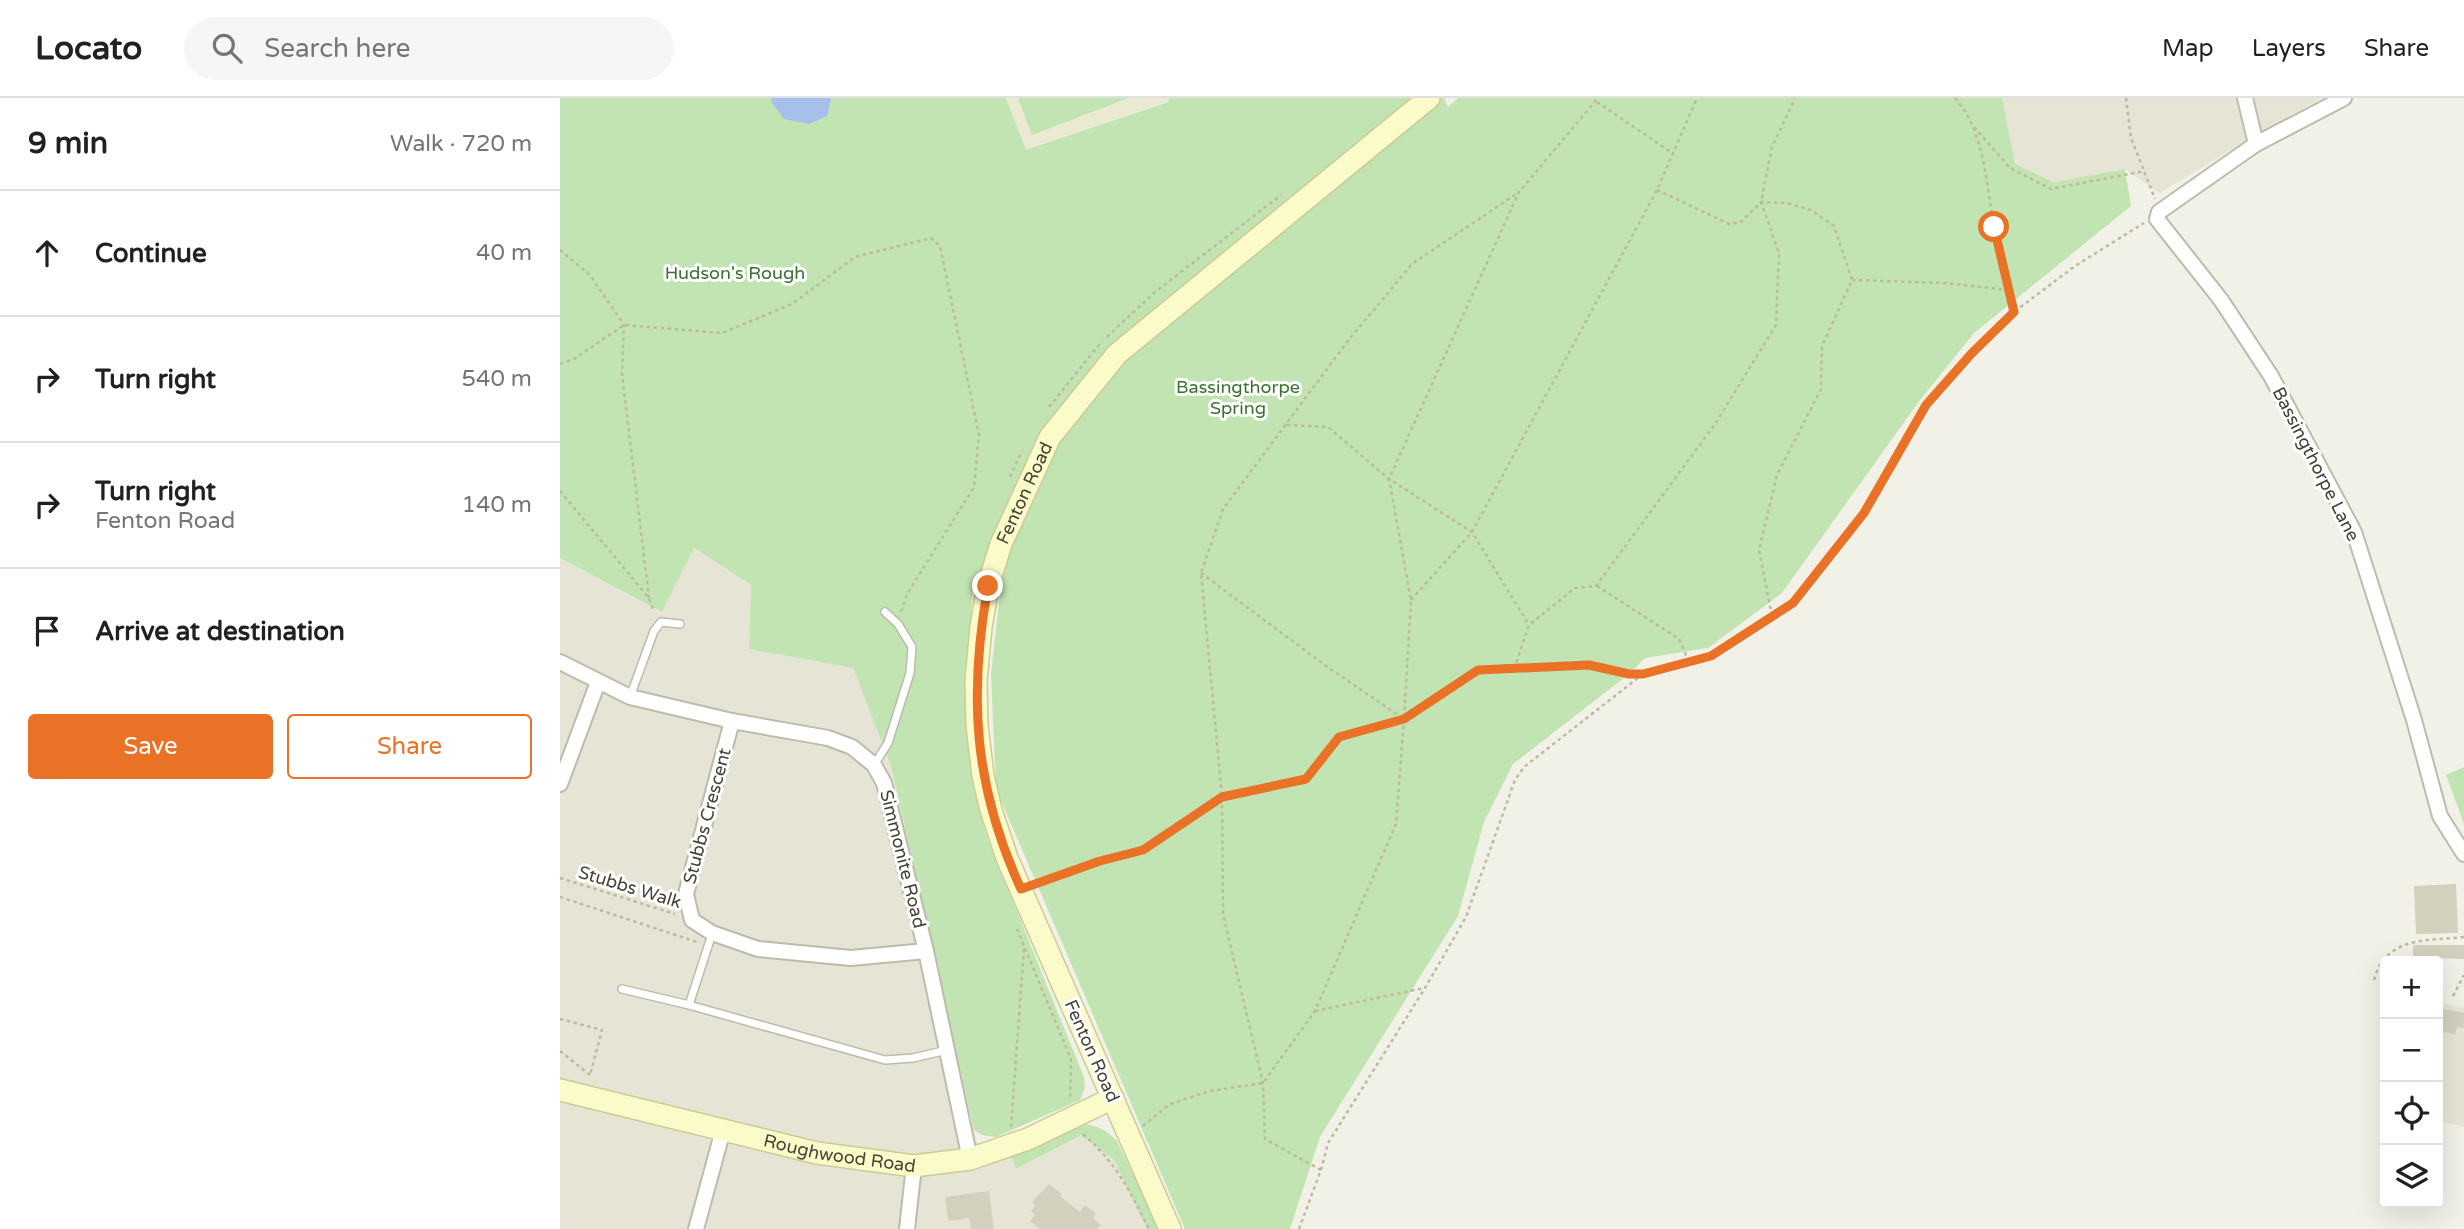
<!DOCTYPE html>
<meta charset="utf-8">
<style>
body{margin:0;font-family:"Varela Round",sans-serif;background:#f6f6f6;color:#202124}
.controls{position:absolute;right:21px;bottom:21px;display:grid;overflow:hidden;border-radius:7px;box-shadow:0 7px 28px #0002}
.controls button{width:63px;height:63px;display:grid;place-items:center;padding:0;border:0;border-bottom:2px solid #e0e0e0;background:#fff;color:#202124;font:35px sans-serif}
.stop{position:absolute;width:21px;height:21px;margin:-16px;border:5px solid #ea7226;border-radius:50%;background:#fff}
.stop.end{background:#ea7226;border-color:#fff;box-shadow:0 2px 7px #0008}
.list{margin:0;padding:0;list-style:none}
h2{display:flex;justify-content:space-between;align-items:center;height:91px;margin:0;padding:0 28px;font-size:30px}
h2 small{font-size:23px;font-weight:400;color:#757577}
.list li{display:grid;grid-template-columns:46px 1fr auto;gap:21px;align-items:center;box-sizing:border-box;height:126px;padding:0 28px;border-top:2px solid #e0e0e0}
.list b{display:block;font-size:26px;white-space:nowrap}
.list p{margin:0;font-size:23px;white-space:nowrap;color:#757577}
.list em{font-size:23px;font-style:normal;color:#757577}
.actions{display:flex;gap:14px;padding:21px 28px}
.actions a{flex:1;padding:16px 0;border:2px solid #ea7226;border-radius:7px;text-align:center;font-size:24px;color:#ea7226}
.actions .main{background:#ea7226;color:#fff}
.icon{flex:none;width:38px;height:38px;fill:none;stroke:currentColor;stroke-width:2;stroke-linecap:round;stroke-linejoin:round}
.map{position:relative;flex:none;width:1904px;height:1131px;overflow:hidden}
header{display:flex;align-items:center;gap:42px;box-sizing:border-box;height:98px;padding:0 35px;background:#fff;border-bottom:2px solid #e0e0e0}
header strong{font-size:33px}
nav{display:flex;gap:38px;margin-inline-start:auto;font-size:24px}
.search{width:490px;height:63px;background:#f6f6f6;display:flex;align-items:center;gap:18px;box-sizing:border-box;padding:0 24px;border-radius:38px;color:#757577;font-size:26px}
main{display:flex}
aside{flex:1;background:#fff}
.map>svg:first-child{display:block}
.residential{fill:#e6e5d5}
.education{fill:#eae9d2}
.green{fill:#c2e4b3}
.water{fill:#a7bfeb}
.building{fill:#d3d0bd}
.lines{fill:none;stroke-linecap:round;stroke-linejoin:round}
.lane-casing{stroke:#bdbbaa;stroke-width:10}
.street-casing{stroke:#bdbbaa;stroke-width:18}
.secondary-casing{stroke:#cccb97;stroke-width:24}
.path{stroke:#beba9d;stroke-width:2.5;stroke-dasharray:3.5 3.5;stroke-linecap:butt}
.lane{stroke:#fff;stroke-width:7}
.street{stroke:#fff;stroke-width:14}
.secondary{stroke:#fbfac9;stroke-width:21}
.route{stroke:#ea7226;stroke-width:9}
.labels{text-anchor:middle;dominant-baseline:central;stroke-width:6;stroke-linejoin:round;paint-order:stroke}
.park-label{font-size:18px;fill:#38722e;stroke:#fff}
.street-label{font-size:18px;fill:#454336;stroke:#fff}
</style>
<header>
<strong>Locato</strong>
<div class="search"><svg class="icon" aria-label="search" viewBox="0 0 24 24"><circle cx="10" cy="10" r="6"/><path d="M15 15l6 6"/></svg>Search here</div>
<nav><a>Map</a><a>Layers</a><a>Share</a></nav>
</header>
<main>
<aside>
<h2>9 min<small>Walk · 720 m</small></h2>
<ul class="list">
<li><svg class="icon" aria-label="ahead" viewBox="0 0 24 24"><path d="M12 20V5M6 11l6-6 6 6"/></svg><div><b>Continue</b></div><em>40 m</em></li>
<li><svg class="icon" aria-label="right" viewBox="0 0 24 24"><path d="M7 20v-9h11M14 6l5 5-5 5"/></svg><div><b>Turn right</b></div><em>540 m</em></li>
<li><svg class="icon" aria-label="right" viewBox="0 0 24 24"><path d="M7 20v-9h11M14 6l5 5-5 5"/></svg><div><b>Turn right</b><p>Fenton Road</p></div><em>140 m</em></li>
<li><svg class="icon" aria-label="arrive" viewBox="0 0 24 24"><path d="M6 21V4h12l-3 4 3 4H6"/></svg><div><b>Arrive at destination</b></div></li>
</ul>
<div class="actions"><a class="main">Save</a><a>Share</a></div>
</aside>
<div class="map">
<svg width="1904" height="1131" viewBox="0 0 1904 1131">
<rect width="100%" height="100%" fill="#f2f1e7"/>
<g class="residential">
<path d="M1442,0H1762L1710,28L1600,95L1565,71L1492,84L1455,66Z"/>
<path d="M134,450L191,487L189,551L293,570L331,668L417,1044L451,1057L456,1071L521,1036L554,1062L587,1131H0V460L102,514Z"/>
<path d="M1878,904L1904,910V1029L1878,1023Z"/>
</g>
<path class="education" d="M446,0H609L608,3L466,53Z"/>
<g class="green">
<path d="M0,0H446L466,52L608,4L609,0H884L888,9L898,0H1442L1455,66L1493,84L1565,71L1571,108L1414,235L1360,302L1222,495L1148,550L1085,560L1069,576L953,666L924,724L898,818L760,1039L730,1131H625L436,691L431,576L441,486L413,484L407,588L408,635L413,684L426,737L524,979L525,990L520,1002L436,1039L422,1037L414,1032L331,668L293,570L189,551L191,487L134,450L102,514L0,460Z"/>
<path d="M458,0H568L472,37Z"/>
<path d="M1904,669V726L1886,677Z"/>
<path d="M523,1026C539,1028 546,1032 557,1043L599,1131H587L554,1062L521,1037L456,1071L451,1057Z"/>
</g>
<path class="water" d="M211,0H271V2L267,18L249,26L224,21L212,5Z"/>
<g class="building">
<path d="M1896,786L1898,835L1856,836L1854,788Z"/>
<path d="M1853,847H1904V861L1869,860V863H1853Z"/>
<path d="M1878,910L1904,915V930L1897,929L1895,936L1884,934L1883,940L1878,939Z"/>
<path d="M489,1086L502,1096L500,1098L520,1114L525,1107L536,1116L533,1120L541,1127L537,1131H480L470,1123L475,1117L471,1113L476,1107L472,1104Z"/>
<path d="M429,1093L434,1131H411L409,1120L388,1123L385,1099Z"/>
</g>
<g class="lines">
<defs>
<g id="lane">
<path d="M70,599L94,533L101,524L120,526"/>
<path d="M314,667L328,645L350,575L352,549L338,526L325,514"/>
<path d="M62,891L129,907L325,962L353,960L387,952"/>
<path d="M129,907L152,836"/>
</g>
<g id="street">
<path d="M1685,0L1696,46"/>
<path d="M1784,0L1696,46L1599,114L1597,121L1661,202L1711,278L1794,434L1854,622L1880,718L1904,756"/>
<path d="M0,564L70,599L172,623L268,640L292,649L314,667L324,685L366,853L410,1061"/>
<path d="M172,623L126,796L132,822L152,835L198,851L291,860L366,853"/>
<path d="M0,686L38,584"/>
<path d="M136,1131L163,1032"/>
<path d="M347,1131L354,1068"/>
</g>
<g id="secondary">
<path id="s1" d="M0,992L257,1055L354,1068L410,1061L468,1041L553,1000"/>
<path id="s2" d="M610,1131L447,760L431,712L423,678L417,627L416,583L421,529L428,488L441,446L490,339L557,256L869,0"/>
</g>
</defs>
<use href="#lane" class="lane-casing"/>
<use href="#street" class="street-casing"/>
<use href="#secondary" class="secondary-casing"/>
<g class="path">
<path d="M1395,0C1425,34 1426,86 1434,129C1440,157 1447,186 1454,214"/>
<path d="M1566,0L1571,40L1595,101"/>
<path d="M1037,4L1112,55"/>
<path d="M1414,29L1450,70L1491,91L1585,73"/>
<path d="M1097,92L1169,126L1181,124L1201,104L1227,105L1251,112L1274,128L1292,182L1262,248L1261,291L1217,377L1199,452L1212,518"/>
<path d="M0,152L30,177L64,227L62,276L89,500"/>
<path d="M1292,182L1384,185L1449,192"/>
<path d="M547,239L595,194L721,97"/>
<path d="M0,266L14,261L64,227L162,235L232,206L295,159L371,140L380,148L419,337L414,389L347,496L341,514"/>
<path d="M489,309L542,243"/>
<path d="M727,327L768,329L829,381L912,434L969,527"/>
<path d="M450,379L462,353"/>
<path d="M0,393L89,500L94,514"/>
<path d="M641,475L766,568L844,621L851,502L829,381L959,94L1038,0"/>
<path d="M1037,488L1119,541L1129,564"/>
<path d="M851,502L912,434L1097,92L1137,0"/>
<path d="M954,571L969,527L1015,490L1036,488L1155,326L1216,227L1219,155L1201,104L1212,49L1235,0"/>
<path d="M0,780L115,816"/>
<path d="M478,785L540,763L583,752L662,699L746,681L779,639L844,621"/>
<path d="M0,799L137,844"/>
<path d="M457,831L511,961L510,999"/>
<path d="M1814,882C1826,838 1866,843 1904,839"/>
<path d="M1893,898L1904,877"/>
<path d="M755,913L864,890"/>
<path d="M0,921L42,932L30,977"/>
<path d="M0,953L30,977"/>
<path d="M583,1028L610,1006L650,993L703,985L755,913L836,726L844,621L918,572L1029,567L1069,576H1083"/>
<path d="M451,1029L464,850"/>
<path d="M523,1036C558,1067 568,1090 589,1131"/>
<path d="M761,1072L705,1041L703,985L663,816L662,699L641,475L663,411L787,244L852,166L959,94"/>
<path d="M739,1131L761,1072L768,1045L865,890L906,819L955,682L964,669L1083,576L1151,558L1233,504L1304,415L1366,307L1412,255L1454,214L1515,168L1584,125"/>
</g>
<use href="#lane" class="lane"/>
<use href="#street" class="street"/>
<use href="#secondary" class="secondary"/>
</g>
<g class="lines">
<path class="route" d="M428,488C408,598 414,689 461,791L540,763L583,752L662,699L746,681L779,639L844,621L918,572L1029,567L1069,576H1083L1151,558L1233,505L1304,415L1366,307L1412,255L1454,214L1434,129"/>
</g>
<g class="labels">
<g class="park-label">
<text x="175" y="175">Hudson's Rough</text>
<text x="678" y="289">Bassingthorpe<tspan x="678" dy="21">Spring</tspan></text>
</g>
<g class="street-label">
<text transform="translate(1756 366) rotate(63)">Bassingthorpe Lane</text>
<text stroke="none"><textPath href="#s2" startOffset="782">Fenton Road</textPath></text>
<text transform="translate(147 718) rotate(-75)">Stubbs Crescent</text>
<text transform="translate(343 761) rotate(76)">Simmonite Road</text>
<text transform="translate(70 789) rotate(17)">Stubbs Walk</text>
<text transform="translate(532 953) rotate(66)">Fenton Road</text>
<text stroke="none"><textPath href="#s1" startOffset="287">Roughwood Road</textPath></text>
</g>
</g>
</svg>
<div class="controls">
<button>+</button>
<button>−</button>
<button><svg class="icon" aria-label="locate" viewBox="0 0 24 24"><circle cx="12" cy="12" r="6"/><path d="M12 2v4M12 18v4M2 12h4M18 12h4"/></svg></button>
<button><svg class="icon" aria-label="layers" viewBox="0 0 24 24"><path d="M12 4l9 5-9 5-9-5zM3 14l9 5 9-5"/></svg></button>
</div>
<div class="stop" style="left:1434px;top:129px"></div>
<div class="stop end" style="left:428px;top:488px"></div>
</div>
</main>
